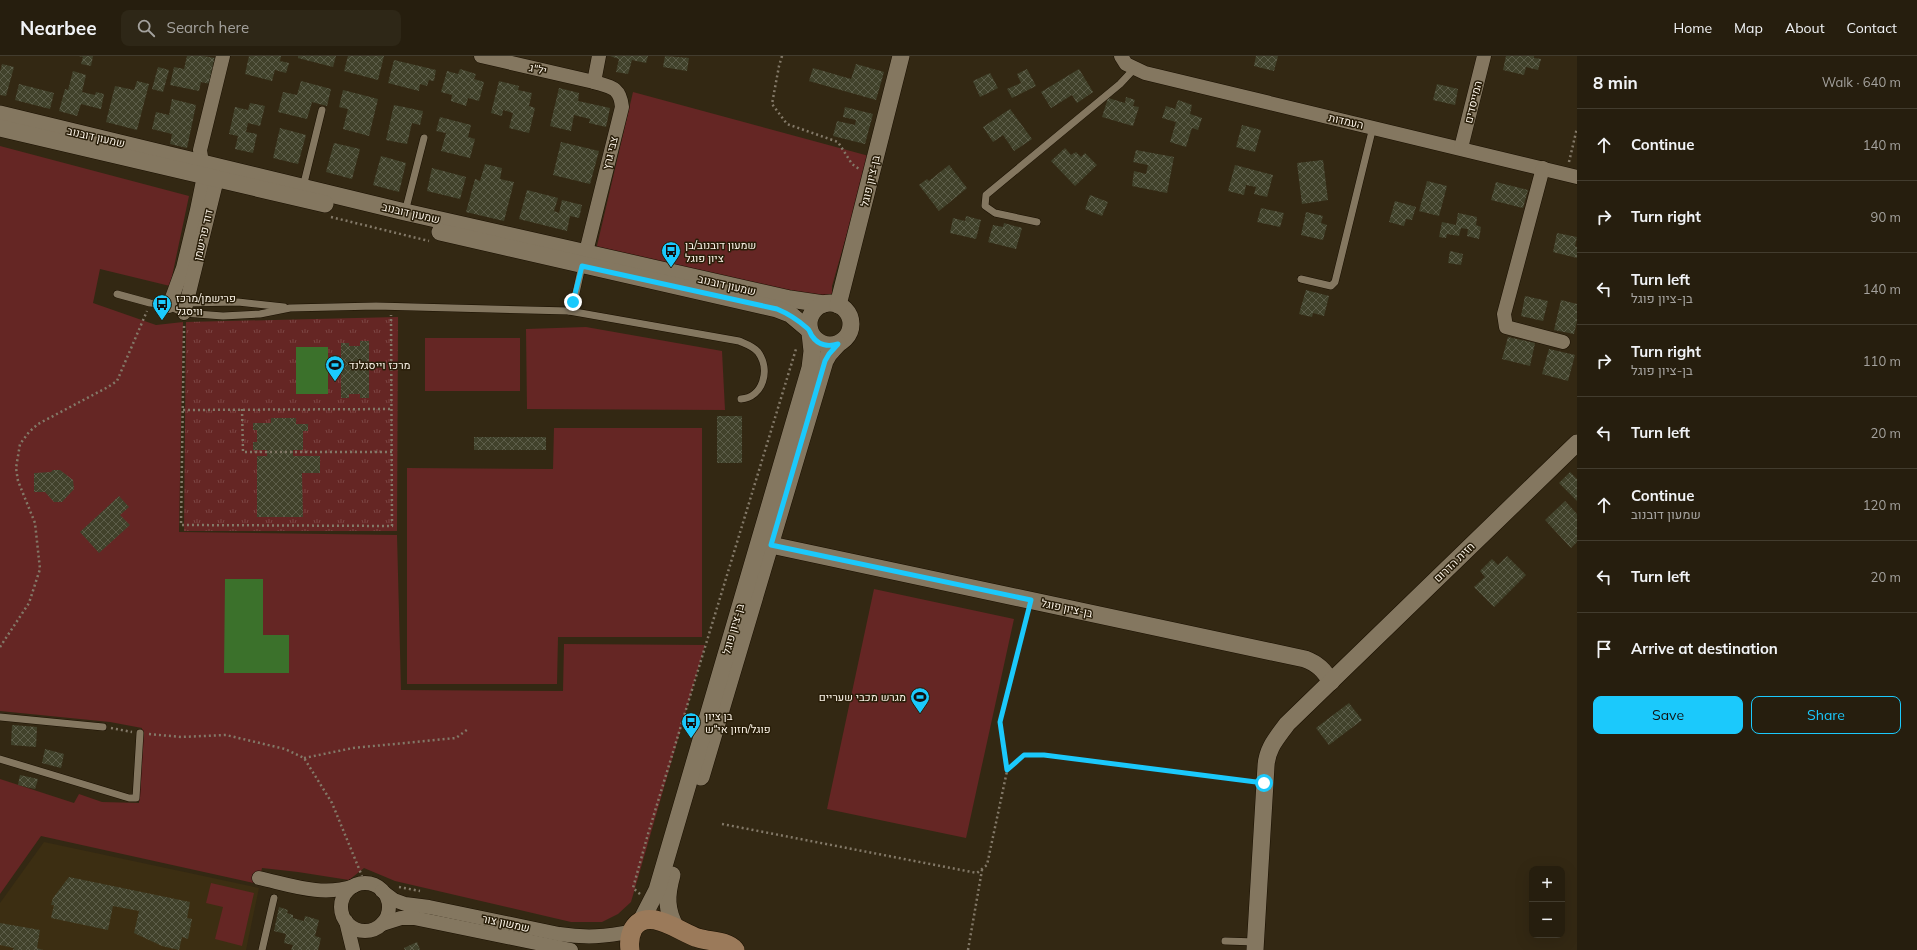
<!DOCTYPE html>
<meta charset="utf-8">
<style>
body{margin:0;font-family:Mulish,Heebo,sans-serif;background:#2e2717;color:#f1f3f6}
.controls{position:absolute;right:12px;bottom:12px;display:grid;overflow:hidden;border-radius:8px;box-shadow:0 4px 16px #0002}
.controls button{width:36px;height:36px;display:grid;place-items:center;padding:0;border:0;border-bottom:1px solid #423c2e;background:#261e0e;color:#f1f3f6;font:20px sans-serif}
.stop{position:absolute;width:12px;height:12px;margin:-9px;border:3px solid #1bc9fc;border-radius:50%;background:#fff}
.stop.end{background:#1bc9fc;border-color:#fff;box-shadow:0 1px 4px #0008}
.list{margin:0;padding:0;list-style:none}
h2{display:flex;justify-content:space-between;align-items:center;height:52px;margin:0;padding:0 16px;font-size:17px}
h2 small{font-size:13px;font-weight:400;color:#a4a29e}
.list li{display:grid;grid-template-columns:26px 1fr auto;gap:12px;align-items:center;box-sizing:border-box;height:72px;padding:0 16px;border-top:1px solid #423c2e}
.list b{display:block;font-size:15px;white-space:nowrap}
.list p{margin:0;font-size:13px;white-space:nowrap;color:#a4a29e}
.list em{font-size:13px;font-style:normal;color:#a4a29e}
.actions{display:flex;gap:8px;padding:12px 16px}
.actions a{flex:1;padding:9px 0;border:1px solid #1bc9fc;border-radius:8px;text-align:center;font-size:14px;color:#1bc9fc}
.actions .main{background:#1bc9fc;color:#111}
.icon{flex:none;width:22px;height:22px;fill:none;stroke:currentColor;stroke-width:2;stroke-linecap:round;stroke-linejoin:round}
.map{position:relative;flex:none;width:1577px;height:894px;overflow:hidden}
header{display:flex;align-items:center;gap:24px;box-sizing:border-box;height:56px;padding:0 20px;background:#261e0e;border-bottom:1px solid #423c2e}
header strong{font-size:19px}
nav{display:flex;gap:22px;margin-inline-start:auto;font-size:14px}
.search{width:280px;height:36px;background:#2e2717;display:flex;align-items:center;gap:10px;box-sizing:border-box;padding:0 14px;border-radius:8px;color:#a4a29e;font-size:15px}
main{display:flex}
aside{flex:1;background:#261e0e}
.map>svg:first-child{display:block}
.built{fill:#3c2e12}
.green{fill:#652624}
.park{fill:url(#park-tufts)}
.water{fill:#3b712b}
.building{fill:url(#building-cross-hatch)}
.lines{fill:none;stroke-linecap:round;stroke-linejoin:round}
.service-casing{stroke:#1a1000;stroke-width:8}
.minor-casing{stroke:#1a1000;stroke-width:15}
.tertiary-casing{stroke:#1a1000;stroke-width:18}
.secondary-casing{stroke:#1a1000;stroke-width:20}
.path{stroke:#837968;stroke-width:2.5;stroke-dasharray:2 3;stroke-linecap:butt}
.service{stroke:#847760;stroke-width:7}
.minor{stroke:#847760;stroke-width:14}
.tertiary{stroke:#847760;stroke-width:17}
.secondary{stroke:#9b7a5a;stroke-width:19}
.route{stroke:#1bc9fc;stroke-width:5}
.labels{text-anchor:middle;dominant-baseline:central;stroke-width:3;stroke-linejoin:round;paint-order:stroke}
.street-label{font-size:11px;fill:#fbf3e7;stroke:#291e09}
.poi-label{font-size:11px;fill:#fbf3e7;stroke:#291e09;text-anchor:start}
</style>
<header>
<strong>Nearbee</strong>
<div class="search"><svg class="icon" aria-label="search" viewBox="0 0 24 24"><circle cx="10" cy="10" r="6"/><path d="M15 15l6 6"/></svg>Search here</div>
<nav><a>Home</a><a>Map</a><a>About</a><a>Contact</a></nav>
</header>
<main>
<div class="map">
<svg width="1577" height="894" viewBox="0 0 1577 894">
<defs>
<pattern id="park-tufts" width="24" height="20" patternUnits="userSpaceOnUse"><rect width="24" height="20" fill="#652624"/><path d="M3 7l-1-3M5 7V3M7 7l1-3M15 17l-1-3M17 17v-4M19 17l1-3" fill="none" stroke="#7c4644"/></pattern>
<pattern id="building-cross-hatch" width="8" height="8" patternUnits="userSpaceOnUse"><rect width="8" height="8" fill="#41422b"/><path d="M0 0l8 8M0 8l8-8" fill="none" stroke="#5d5e4a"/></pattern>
</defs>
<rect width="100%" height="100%" fill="#332813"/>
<path class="built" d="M44,786L259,832L246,894H0V847Z"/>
<g class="green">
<path d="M633,36L869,100L832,230V242L819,247L596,194Z"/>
<path d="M0,90L189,140L170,230L100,213L93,247L156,269L183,266L179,476L397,479L401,634L563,635L564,588L705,589L631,846L618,858L602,866H571L395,825L364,812L349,824L298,816L262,812L258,828L41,780L0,838V723L74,747L79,738L102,746L139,747L142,672L110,666L0,655Z"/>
<path d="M586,271L722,295L725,354L527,353L526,273Z"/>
<rect x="425" y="282" width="95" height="53"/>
<path d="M554,372H702V581H558L557,628H407V412L553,413Z"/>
<path d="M874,533L1014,563L966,782L827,753Z"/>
<path d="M211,827L254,837L242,890L215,883L223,851L206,847Z"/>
</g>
<path class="park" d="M398,261L397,475H184L186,266Z"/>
<g class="water">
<rect x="296" y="291" width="32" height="47"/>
<path d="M225,523H263V579H289V617H224Z"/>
</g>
<g class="building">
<path d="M93,0L91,10L81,8L83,1L79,0Z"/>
<path d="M187,0H203L215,2L210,28L201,26L199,35L170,29L174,11L184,13Z"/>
<path d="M249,0H281L280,5L289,7L286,17L275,14L272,25L245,18Z"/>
<path d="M298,0H336L333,11L298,2Z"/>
<path d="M348,0H384L378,24L344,15Z"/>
<path d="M610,0H648L646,7L632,4L628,18L616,16L619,3Z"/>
<path d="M665,0L689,2L687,15L663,11Z"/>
<path d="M1256,0H1278L1274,15L1254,10Z"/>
<path d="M1506,0H1534V2L1541,3L1538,14L1526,11L1524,19L1503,14Z"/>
<path d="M394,4L436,14L434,25L429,24L427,30L420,28L419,35L388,27Z"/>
<path d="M2,8L14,11L6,40L0,39V16Z"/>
<path d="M856,8L884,16L876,44L809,25L813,12L851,23Z"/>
<path d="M158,11L169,14L163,36L152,33Z"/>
<path d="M460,13L476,18L474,23L484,26L479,45L468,42L466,50L451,45L452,39L441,36L447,15L458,18Z"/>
<path d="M1027,13L1036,30L1012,42L1007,33L1021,27L1017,18Z"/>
<path d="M1079,13L1093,36L1077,47L1072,39L1051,52L1041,36Z"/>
<path d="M73,15L86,19L82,36L95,39L96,36L104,38L101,53L81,48L77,60L59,55L65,33L68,34Z"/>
<path d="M990,17L998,32L980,41L973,25Z"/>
<path d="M137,25L149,28L137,74L106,66L115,30L134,34Z"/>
<path d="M301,25L331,33L327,50L312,46L307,63L278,56L283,36L297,39Z"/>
<path d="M499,25L519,30L518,34L532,37L529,50L535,52L529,77L509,72L513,57L503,54L502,60L491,57Z"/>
<path d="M19,28L54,37L50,53L15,44Z"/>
<path d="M1437,28L1458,33L1455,49L1433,44Z"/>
<path d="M559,32L579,37L578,45L610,52L606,71L589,67L590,63L574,59L571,75L550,70Z"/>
<path d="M343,34L378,43L369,80L343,73L348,53L339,51Z"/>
<path d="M1126,41L1135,44L1133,50L1139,51L1133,70L1102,61L1108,42L1125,47Z"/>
<path d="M172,43L196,49L187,92L170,88L172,78L152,73L156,56L169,59Z"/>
<path d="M1178,44L1192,49L1190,58L1202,62L1198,74L1192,72L1186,91L1170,86L1176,66L1162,62L1166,50L1175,53Z"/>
<path d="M250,47L265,50L260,70L248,67L246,76L257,78L253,97L235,93L238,80L229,78L235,51L248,54Z"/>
<path d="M394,49L423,55L420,69L412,67L407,88L386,84Z"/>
<path d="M845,51L873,58L865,88L833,80L837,65L855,69L856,64L843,61Z"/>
<path d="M1010,53L1032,83L1014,95L1003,79L993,86L983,71Z"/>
<path d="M440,61L471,69L468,81L475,83L470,102L441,95L446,77L436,75Z"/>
<path d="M1242,69L1261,74L1255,96L1236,91Z"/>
<path d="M280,72L306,79L298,108L273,102Z"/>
<path d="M561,86L599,95L590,128L553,119Z"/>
<path d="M334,87L360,93L352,123L326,116Z"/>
<path d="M1065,92L1071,99L1076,96L1081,101L1085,97L1097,109L1075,130L1051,105Z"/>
<path d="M1136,94L1174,101L1167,137L1132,130L1134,115L1146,118L1148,109L1133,106Z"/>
<path d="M381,100L406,107L399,136L373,129Z"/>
<path d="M1323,104L1328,144L1302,148L1297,107Z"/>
<path d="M485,108L502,112L500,123L514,126L504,165L466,156L475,123L480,125Z"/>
<path d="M949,109L967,132L939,155L919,129L927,123L929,125Z"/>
<path d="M1235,109L1273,119L1267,141L1254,138L1256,131L1246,129L1244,139L1228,135Z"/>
<path d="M432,112L466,121L460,143L427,135Z"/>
<path d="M1427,125L1447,130L1439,160L1419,155Z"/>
<path d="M1496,126L1528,134L1523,152L1491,144Z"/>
<path d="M527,134L558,142L554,155L559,157L562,144L582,149L579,162L570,160L567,175L519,163Z"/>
<path d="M1090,139L1108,146L1102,160L1085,153Z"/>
<path d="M1395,145L1416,151L1412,164L1406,163L1404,170L1389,166Z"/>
<path d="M1261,152L1284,157L1280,171L1257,166Z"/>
<path d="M1306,156L1323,160L1321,167L1327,169L1323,184L1301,179Z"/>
<path d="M1458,157L1477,161L1476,169L1481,171L1479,183L1467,180L1468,173L1461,172L1459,180L1447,178L1446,182L1439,181L1442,166L1456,169Z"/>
<path d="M966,160L981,164L976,183L950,177L953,162L965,165Z"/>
<path d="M1004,167L1022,172L1016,193L988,186L993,169L1003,171Z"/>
<path d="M1557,177L1577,181L1575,190L1577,191V202L1553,196Z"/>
<path d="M1450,195L1463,198L1461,209L1448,207Z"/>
<path d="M1306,234L1329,240L1324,260L1313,257L1312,261L1299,258Z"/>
<path d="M1525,240L1548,245L1543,265L1521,260Z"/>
<path d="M1561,244L1577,248V265L1574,278L1554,274Z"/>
<path d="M1508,281L1535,287L1530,310L1502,303Z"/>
<path d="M360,285H369V342H360V338H349V342H341V287H349V290H360Z"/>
<path d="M1549,293L1575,299L1568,325L1542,318Z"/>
<rect x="717" y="360" width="25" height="47"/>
<path d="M271,362H296V368H308V375H303V394H293V400H320V417H302L303,461H257V400H267V394H253V386H257V374H253V367H271Z"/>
<rect x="474" y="381" width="72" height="13"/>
<path d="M53,414H60L73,424L74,433L62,446H54L45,436H34V417L51,416Z"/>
<path d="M1570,416L1577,423V445L1559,427Z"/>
<path d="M119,440L129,451L120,459L130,469L99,497L80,476Z"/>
<path d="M1565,445L1577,458V486L1571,492L1545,464Z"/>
<path d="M1507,500L1526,519L1494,551L1474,531L1485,521L1480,515L1492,503L1498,509Z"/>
<path d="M1349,647L1362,664L1329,689L1316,672Z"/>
<path d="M12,669L37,671L36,691L11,689Z"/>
<path d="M45,693L64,698L61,712L42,707Z"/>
<path d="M20,719L38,723L35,733L18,729Z"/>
<path d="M69,821L190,846L187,862L192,863L188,883L182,881L179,894L162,890L134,877L139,855L113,850L108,874L51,862L54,849H51L53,842Z"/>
<path d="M279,851L288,854L287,857L293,859V862L304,865L305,860L319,864L315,880L321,882L318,894H291L293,889L284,887L286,878L274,875Z"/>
<path d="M0,867L40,874L37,892L43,894H13L14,892L0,889Z"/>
<path d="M417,886L420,894H405L404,892Z"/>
</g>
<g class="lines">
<defs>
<g id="service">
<path d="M303,131L322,54"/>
<path d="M405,156L424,82"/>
<path d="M1037,166L995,157L985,150L986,139L1120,28L1134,13"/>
<path d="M1301,223L1331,230L1335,226L1373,71"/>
<path d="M117,238L150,247L171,249"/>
<path d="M185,247L238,246L284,251"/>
<path d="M169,250L184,257L223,260L260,258L290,252L376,250L569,255L739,285C746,288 753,290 758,296C771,314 763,341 741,343"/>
<path d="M569,255L576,237L582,210"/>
<path d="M0,661L103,671"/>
<path d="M0,703L129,742H136L140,677"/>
<path d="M1225,885L1256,886"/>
<path d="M262,894L274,842"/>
</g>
<g id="minor">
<path d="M481,0L594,26"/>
<path d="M1121,0L1126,8L1145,17L1577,121"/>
<path d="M1461,92L1484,0"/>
<path d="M1543,112L1504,258L1506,271L1563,286"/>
<path d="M583,208L622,51C620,31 611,31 594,26L599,0"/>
<path d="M169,250L183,212L197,154L204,120L200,94L223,0"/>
<path d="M184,257L217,123L211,114"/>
<path d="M259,822C291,829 322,841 354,830"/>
<circle cx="365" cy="851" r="24"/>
<path d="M382,835L394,844L405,848L429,851L559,878C586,882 605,881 633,875"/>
<path d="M346,865L353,894"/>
<path d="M382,868L401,862H414L571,894"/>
</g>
<g id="tertiary">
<path d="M0,58L405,156L790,243L824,248"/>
<path d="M0,72L325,148"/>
<path d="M440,176L777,253L790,258L809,274"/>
<circle cx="830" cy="268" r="21"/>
<path d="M838,249L901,0"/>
<path d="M771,489L1305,603C1318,608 1324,614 1331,626"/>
<path d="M701,721L825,305L829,298L838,288"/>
<path d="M672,819C666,840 666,854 676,872"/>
<path d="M641,865L657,834L810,312L812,295L810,277"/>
<path d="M1255,894L1266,710C1267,692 1277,682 1287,668L1577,387"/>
</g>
<path id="secondary" d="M630,894C629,887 630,879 633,873C647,849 681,877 698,882C710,886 726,884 735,894"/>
</defs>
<use href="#service" class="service-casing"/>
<use href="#minor" class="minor-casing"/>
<use href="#tertiary" class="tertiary-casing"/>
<use href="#secondary" class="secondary-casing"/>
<g class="path">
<path d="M782,0L779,10L772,48L787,68L838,86L852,108L859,113"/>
<path d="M1569,106L1577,72"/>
<path d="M331,161L429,185"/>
<path d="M184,270L181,469L392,470L391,259"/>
<path d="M242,353L243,396H392"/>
<path d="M183,354L392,353"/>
<path d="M0,591L29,547L40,513L35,467L18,425L16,412L20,388L29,376L38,368L108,331L117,325L147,255"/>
<path d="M111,672L132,676"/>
<path d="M149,678L181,681L226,679L285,693L304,702L332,747L362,820"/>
<path d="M304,702L353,692L456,682L468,673"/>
<path d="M1007,714L1000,666L1028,557"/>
<path d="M722,768L977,817L987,809L1007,715L1024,699H1044L1252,725"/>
<path d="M399,831L420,835"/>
<path d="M640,838L633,832L648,778L796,293"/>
<path d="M968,894L982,814"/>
</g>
<use href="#service" class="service"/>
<use href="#minor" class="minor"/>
<use href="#tertiary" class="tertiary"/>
<use href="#secondary" class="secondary"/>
</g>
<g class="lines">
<path class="route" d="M573,246L582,210L777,253C789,258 798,264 807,272C810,274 810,277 812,280C818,289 828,291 838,288L829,298L825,305L771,489L1031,544L1000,666L1007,714L1024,699H1044L1264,727"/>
</g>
<defs>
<symbol id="bus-pin" viewBox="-11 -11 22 30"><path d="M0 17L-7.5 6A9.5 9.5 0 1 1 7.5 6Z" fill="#1bc9fc" stroke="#291e09"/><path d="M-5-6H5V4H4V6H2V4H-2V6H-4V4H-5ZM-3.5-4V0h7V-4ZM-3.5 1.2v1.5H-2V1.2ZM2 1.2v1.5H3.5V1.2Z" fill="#111"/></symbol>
<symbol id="stadium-pin" viewBox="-11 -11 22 30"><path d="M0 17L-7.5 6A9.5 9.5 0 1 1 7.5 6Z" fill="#1bc9fc" stroke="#291e09"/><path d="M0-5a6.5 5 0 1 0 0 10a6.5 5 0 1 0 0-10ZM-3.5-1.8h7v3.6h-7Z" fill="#111"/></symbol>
</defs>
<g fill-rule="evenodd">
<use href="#bus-pin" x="660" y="184" width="22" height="30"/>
<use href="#bus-pin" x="151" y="237" width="22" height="30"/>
<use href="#stadium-pin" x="324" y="298" width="22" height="30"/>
<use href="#stadium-pin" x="909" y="630" width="22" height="30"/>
<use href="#bus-pin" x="680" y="655" width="22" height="30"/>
</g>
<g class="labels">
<g class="street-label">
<text transform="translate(538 13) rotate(13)">יל"ג</text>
<text transform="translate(1473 46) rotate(-76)">המייסדים</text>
<text transform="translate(1346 65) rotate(13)">העמדות</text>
<text transform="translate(96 81) rotate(13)">שמעון דובנוב</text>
<text transform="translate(610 97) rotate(-76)">צבי גרץ</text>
<text transform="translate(870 125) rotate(-77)">בן-ציון פוגל</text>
<text transform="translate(411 157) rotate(13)">שמעון דובנוב</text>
<text transform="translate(203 179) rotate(-77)">דוד פרישמן</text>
<text transform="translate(727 229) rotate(13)">שמעון דובנוב</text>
<text transform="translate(1454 506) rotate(-44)">חזית הדרום</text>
<text transform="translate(1067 552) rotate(12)">בן-ציון פוגל</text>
<text transform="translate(733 573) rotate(-74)">בן-ציון פוגל</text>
<text transform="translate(506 867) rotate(12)">שמשון צור</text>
</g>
<g class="poi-label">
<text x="685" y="189">שמעון דובנוב/בן<tspan x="685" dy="13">ציון פוגל</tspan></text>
<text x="176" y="242">פרישמן/מרכז<tspan x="176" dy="13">וויסגל</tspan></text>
<text x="349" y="309">מרכז וייסגלנד</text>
<text x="906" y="641" text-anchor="end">מגרש מכבי שעריים</text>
<text x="705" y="660">בן ציון<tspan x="705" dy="13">פוגל/חזון אי״ש</tspan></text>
</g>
</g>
</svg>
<div class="controls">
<button>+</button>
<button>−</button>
</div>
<div class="stop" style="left:1264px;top:727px"></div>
<div class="stop end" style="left:573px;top:246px"></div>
</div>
<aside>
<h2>8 min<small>Walk · 640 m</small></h2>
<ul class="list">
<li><svg class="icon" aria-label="ahead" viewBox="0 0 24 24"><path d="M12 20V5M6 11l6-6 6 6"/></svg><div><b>Continue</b></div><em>140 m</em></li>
<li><svg class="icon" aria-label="right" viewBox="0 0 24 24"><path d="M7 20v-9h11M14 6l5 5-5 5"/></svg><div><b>Turn right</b></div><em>90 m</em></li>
<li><svg class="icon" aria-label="left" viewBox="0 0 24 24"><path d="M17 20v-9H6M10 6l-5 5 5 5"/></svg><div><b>Turn left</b><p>בן-ציון פוגל</p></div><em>140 m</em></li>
<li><svg class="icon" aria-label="right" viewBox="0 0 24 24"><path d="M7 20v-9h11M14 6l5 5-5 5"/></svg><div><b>Turn right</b><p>בן-ציון פוגל</p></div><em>110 m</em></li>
<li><svg class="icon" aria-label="left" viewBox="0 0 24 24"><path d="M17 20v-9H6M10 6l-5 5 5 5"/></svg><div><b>Turn left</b></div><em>20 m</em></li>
<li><svg class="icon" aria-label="ahead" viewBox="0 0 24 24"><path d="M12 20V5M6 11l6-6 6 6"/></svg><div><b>Continue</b><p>שמעון דובנוב</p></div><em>120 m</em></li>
<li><svg class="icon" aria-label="left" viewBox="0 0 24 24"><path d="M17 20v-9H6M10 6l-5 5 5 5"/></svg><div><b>Turn left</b></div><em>20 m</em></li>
<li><svg class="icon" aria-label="arrive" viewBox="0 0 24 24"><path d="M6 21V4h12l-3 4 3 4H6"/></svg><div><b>Arrive at destination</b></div></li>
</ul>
<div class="actions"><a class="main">Save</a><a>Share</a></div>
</aside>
</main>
